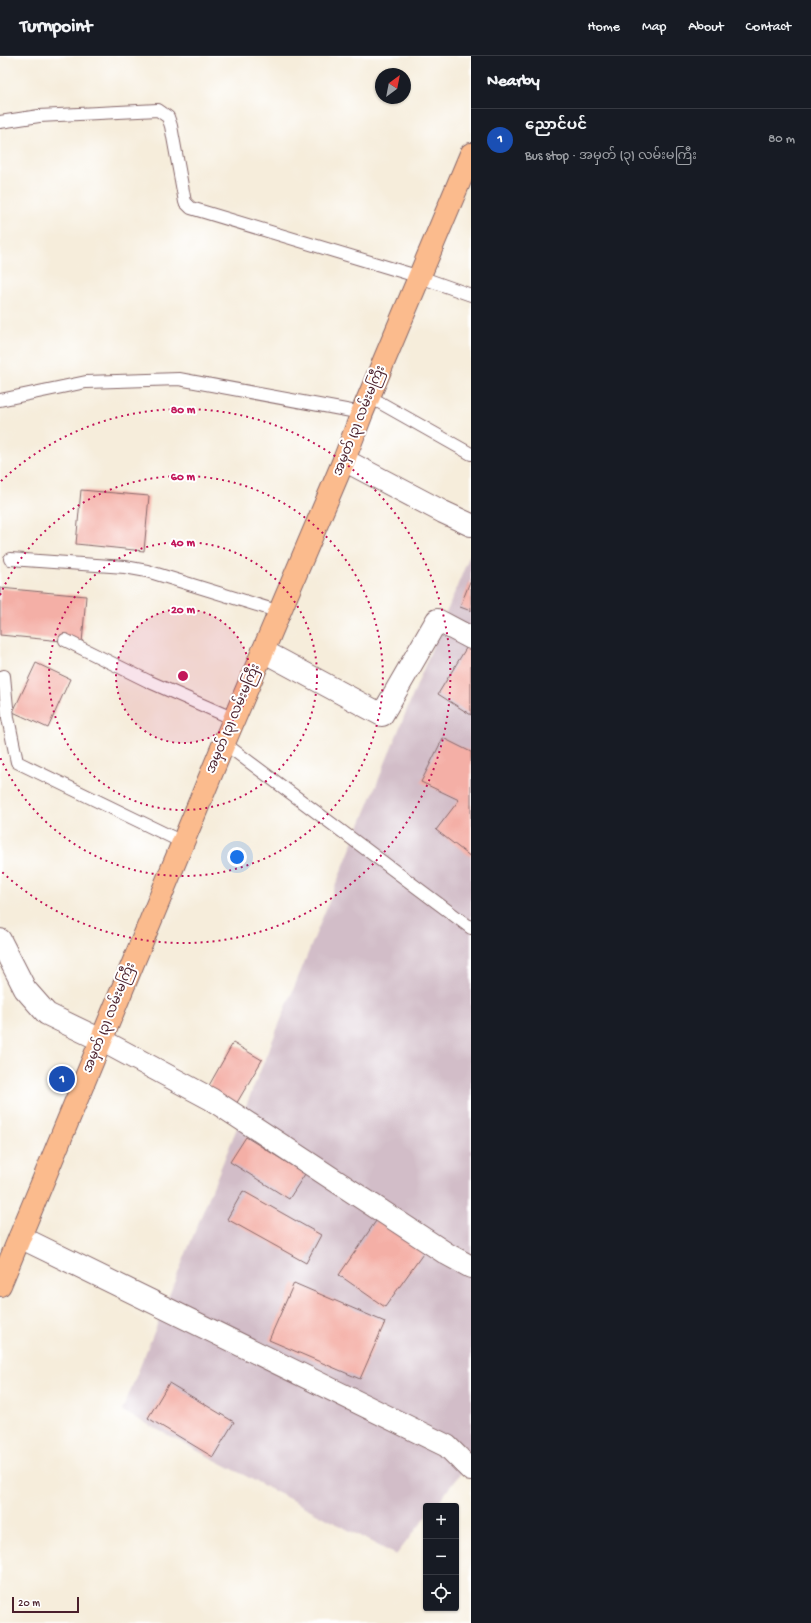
<!DOCTYPE html>
<meta charset="utf-8">
<style>
body{margin:0;font-family:"Gochi Hand","Noto Sans Myanmar",sans-serif;background:#20242c;color:#f1f3f6}
.controls{position:absolute;right:12px;bottom:12px;display:grid;overflow:hidden;border-radius:4px;box-shadow:0 1px 3px #0004}
.controls button{width:36px;height:36px;display:grid;place-items:center;padding:0;border:0;border-bottom:1px solid #363941;background:#171b24;color:#f1f3f6;font:20px sans-serif}
.compass{position:absolute;left:375px;top:12px;width:36px;height:36px;border-radius:50%;background:#171b24;box-shadow:0 1px 3px #0004;rotate:32deg}
.scale{position:absolute;left:12px;bottom:10px;width:67px;box-sizing:border-box;padding-left:4px;border:2px solid #4a1f2b;border-top:0;font-size:11px;line-height:14px;white-space:nowrap;color:#4a1f2b;-webkit-text-stroke:3px #fff;paint-order:stroke}
.you{position:absolute;left:237px;top:801px;width:14px;height:14px;margin:-10px;border:3px solid #fff;border-radius:50%;background:#1a73e8;box-shadow:0 0 0 6px #1a73e833}
.badge{display:grid;place-items:center;width:26px;height:26px;border-radius:50%;background:#1f6fb2;color:#fff;font-size:13px;font-weight:700}
.pin{position:absolute;translate:-50% -50%;border:2px solid #fff;box-shadow:0 1px 4px #0006}
.list{margin:0;padding:0;list-style:none}
h2{display:flex;justify-content:space-between;align-items:center;height:52px;margin:0;padding:0 16px;font-size:17px}
h2 small{font-size:13px;font-weight:400;color:#9ea1a6}
.list li{display:grid;grid-template-columns:26px 1fr auto;gap:12px;align-items:center;box-sizing:border-box;height:60px;padding:0 16px;border-top:1px solid #363941}
.list b{display:block;font-size:15px;white-space:nowrap}
.list p{margin:0;font-size:13px;white-space:nowrap;color:#9ea1a6}
.list em{font-size:13px;font-style:normal;color:#9ea1a6}
.icon{flex:none;width:22px;height:22px;fill:none;stroke:currentColor;stroke-width:2;stroke-linecap:round;stroke-linejoin:round}
.map{position:relative;flex:none;width:471px;height:1567px;overflow:hidden}
header{display:flex;align-items:center;gap:24px;box-sizing:border-box;height:56px;padding:0 20px;background:#171b24;border-bottom:1px solid #363941}
header strong{font-size:19px}
nav{display:flex;gap:22px;margin-inline-start:auto;font-size:14px}
main{display:flex}
aside{flex:1;background:#171b24}
.map>svg:first-child{display:block}
.industrial{fill:#d2bdc8}
.building{fill:#f4afa6}
.lines{fill:none;stroke-linecap:round;stroke-linejoin:round}
.service-casing{stroke:#866769;stroke-width:14}
.minor-casing{stroke:#866769;stroke-width:24}
.primary-casing{stroke:#866769;stroke-width:24}
.service{stroke:#fff;stroke-width:12}
.minor{stroke:#fff;stroke-width:22}
.primary{stroke:#fbbb8d;stroke-width:22}
.ring{fill:none;stroke:#c2185b;stroke-width:2;stroke-dasharray:2 4}
.labels{text-anchor:middle;dominant-baseline:central;stroke-width:4;stroke-linejoin:round;paint-order:stroke}
.street-label{font-size:13px;fill:#4a1f2b;stroke:#fff}
.centre{fill:#c2185b;stroke:#fff;stroke-width:2}
.ring-label{font-size:12px;text-anchor:middle;font-weight:bold;fill:#c2185b;stroke:#fff;stroke-width:4;stroke-linejoin:round;paint-order:stroke}
</style>
<header>
<strong>Turnpoint</strong>
<nav><a>Home</a><a>Map</a><a>About</a><a>Contact</a></nav>
</header>
<main>
<div class="map">
<svg width="471" height="1567" viewBox="0 0 471 1567">
<rect width="100%" height="100%" fill="#fff"/>
<filter id="ink" filterUnits="userSpaceOnUse"><feTurbulence type="fractalNoise" baseFrequency=".025" numOctaves="2"/><feDisplacementMap in="SourceGraphic" scale="8" xChannelSelector="R" yChannelSelector="G"/><feConvolveMatrix kernelMatrix="1 2 1 2 8 2 1 2 1" color-interpolation-filters="sRGB"/></filter>
<filter id="wash" filterUnits="userSpaceOnUse"><feTurbulence type="fractalNoise" baseFrequency=".012" numOctaves="4" result="noise"/><feDisplacementMap in="SourceGraphic" scale="16" xChannelSelector="R" yChannelSelector="G"/><feGaussianBlur stdDeviation="0.9" result="paint"/><feColorMatrix in="noise" values="0 0 0 0 0 0 0 0 0 0 0 0 0 0 0 0 0 1.4 0 .05"/><feComposite in="paint" operator="in"/></filter>
<g filter="url(#wash)">
<rect width="100%" height="100%" fill="#f6eddb"/>
<path class="industrial" d="M471,496V1404L435,1450H426V1461L396,1499L122,1355Z"/>
<g id="blocks">
<g class="building">
<path d="M81,434L149,440L144,495L76,488Z"/>
<path d="M471,523V555L460,551Z"/>
<path d="M0,532L86,540L82,587L0,579Z"/>
<path d="M468,589L471,591V659L438,638Z"/>
<path d="M36,607L70,623L48,672L13,656Z"/>
<path d="M443,682L471,696V801L436,774L459,744L421,726Z"/>
<path d="M233,987L262,1004L235,1050L207,1033Z"/>
<path d="M246,1081L305,1118L289,1143L230,1106Z"/>
<path d="M243,1135L321,1179L306,1207L227,1163Z"/>
<path d="M378,1162L425,1195L385,1251L339,1219Z"/>
<path d="M294,1227L385,1266L360,1323L269,1284Z"/>
<path d="M169,1327L234,1366L213,1401L148,1362Z"/>
</g>
</g>
</g>
<g filter="url(#ink)">
<use href="#blocks" fill-opacity="0" stroke="#866769" stroke-width="1"/>
<g class="lines">
<defs>
<g id="service">
<path d="M0,66L39,60L158,54L168,61L171,70L185,146L191,152L420,221L471,239"/>
<path d="M370,341L471,398"/>
<path d="M0,344L86,326L179,323L362,357"/>
<path d="M10,503L125,511L147,515L280,556"/>
<path d="M65,584L150,626L234,663"/>
<path d="M4,620L8,662L17,706L182,786"/>
<path d="M224,687L471,872"/>
</g>
<g id="minor">
<path d="M344,404L443,456L471,469"/>
<path d="M263,595L382,659L437,564L471,582"/>
<path d="M0,884L25,933L47,958L101,984L211,1043L447,1198L471,1211"/>
<path d="M20,1181L447,1390L471,1414"/>
</g>
<path id="primary" d="M0,1229L224,687L344,404L362,357L471,98"/>
</defs>
<use href="#service" class="service-casing"/>
<use href="#minor" class="minor-casing"/>
<use href="#primary" class="primary-casing"/>
<use href="#service" class="service"/>
<use href="#minor" class="minor"/>
<use href="#primary" class="primary"/>
</g>
</g>
<circle cx="183" cy="620" r="67" fill="#c2185b" fill-opacity=".12"/>
<g class="ring">
<circle cx="183" cy="620" r="67"/>
<circle cx="183" cy="620" r="134"/>
<path d="M0 539A200 200 0 1 1 0 701"/>
<path d="M1 425A267 267 0 1 1 1 815"/>
</g>
<g class="labels">
<g class="street-label">
<text transform="translate(360 365) rotate(-68)">အမှတ် (၃) လမ်းမကြီး</text>
<text transform="translate(234 663) rotate(-67)">အမှတ် (၃) လမ်းမကြီး</text>
<text transform="translate(110 962) rotate(-68)">အမှတ် (၃) လမ်းမကြီး</text>
</g>
</g>
<circle cx="183" cy="620" r="6" class="centre"/>
<g class="ring-label">
<text x="183" y="357">80 m</text>
<text x="183" y="424">60 m</text>
<text x="183" y="490">40 m</text>
<text x="183" y="557">20 m</text>
</g>
</svg>
<div class="controls">
<button>+</button>
<button>−</button>
<button><svg class="icon" aria-label="locate" viewBox="0 0 24 24"><circle cx="12" cy="12" r="6"/><path d="M12 2v4M12 18v4M2 12h4M18 12h4"/></svg></button>
</div>
<svg class="compass" viewBox="-18 -18 36 36"><path d="M0-13l5 13h-10z" fill="#e53935"/><path d="M0 13l5-13h-10z" fill="#9ea1a6"/></svg>
<div class="scale">20 m</div>
<div class="you"></div>
<div class="pin badge" style="left:62px;top:1023px;background:#1a4fb4">1</div>
</div>
<aside>
<h2>Nearby<small></small></h2>
<ul class="list">
<li><span class="badge" style="background:#1a4fb4">1</span><div><b>ညောင်ပင်</b><p>Bus stop · အမှတ် (၃) လမ်းမကြီး</p></div><em>80 m</em></li>
</ul>
</aside>
</main>
